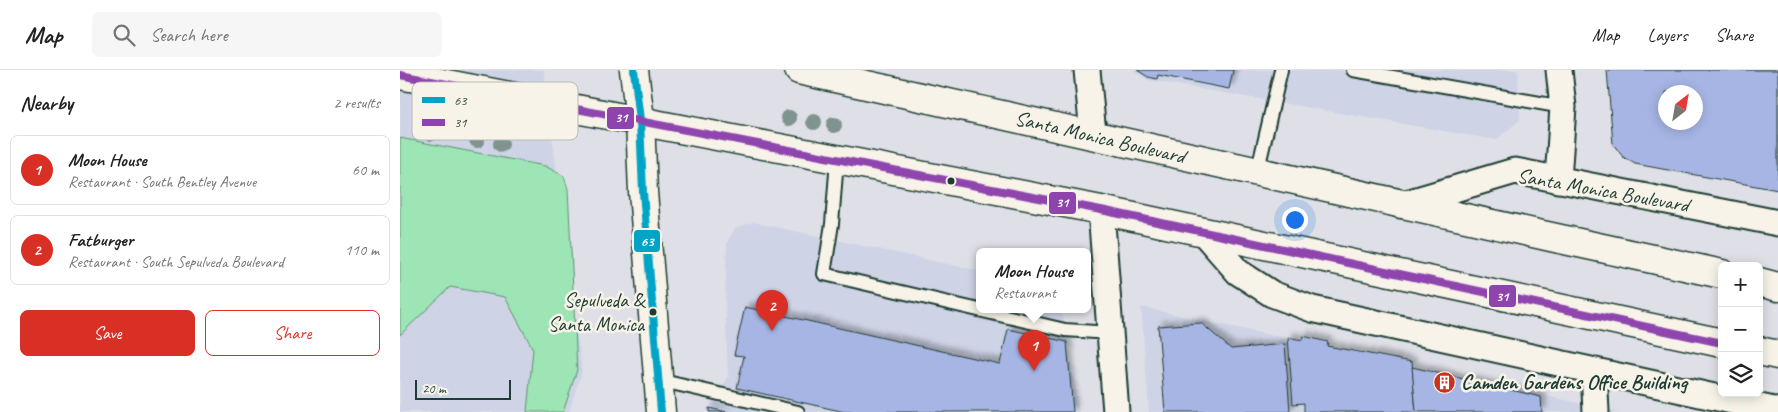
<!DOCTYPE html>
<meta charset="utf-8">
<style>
body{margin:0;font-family:Caveat,sans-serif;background:#f6f6f6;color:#222}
.controls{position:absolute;right:15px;bottom:15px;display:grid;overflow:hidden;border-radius:8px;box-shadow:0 2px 12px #0003}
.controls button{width:45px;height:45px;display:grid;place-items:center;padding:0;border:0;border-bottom:1px solid #e0e0e0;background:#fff;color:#222;font:25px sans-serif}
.compass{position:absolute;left:1258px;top:15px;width:45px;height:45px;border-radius:50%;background:#fff;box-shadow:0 2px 12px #0003;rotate:31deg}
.scale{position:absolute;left:15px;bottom:12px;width:96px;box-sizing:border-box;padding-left:5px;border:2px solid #1f3d34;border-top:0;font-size:14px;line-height:18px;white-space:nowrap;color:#1f3d34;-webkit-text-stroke:4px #f7f3e8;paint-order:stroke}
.you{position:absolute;left:894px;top:149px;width:18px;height:18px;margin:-12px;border:4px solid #fff;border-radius:50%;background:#1a73e8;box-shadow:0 0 0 8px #1a73e833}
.badge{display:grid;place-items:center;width:32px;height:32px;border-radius:50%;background:#d93025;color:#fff;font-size:16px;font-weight:700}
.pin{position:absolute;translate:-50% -41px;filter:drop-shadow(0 1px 2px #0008)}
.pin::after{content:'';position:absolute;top:26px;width:18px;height:15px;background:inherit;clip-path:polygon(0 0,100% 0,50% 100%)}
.popup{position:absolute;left:576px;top:178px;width:115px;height:65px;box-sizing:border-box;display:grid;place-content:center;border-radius:8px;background:#fff;filter:drop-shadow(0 1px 4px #0005);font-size:16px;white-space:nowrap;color:#767676}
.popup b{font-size:19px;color:#222}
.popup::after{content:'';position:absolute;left:50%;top:100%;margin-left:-10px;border:10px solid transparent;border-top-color:#fff}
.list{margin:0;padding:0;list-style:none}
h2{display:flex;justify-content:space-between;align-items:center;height:65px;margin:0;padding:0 20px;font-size:21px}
h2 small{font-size:16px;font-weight:400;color:#767676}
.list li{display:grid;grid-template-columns:32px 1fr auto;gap:15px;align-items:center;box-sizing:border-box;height:70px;margin:0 10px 10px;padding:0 10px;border:1px solid #e0e0e0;border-radius:8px}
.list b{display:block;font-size:19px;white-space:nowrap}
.list p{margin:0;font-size:16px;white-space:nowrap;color:#767676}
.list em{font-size:16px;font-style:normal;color:#767676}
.actions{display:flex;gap:10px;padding:15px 20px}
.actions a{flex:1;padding:11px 0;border:1px solid #d93025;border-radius:8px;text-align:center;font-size:18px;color:#d93025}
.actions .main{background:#d93025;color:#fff}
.icon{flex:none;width:28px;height:28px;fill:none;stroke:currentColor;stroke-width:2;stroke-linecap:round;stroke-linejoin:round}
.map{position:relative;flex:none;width:1378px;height:342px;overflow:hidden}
header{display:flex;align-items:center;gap:30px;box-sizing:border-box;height:70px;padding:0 25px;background:#fff;border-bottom:1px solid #e0e0e0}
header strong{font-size:24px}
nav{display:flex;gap:28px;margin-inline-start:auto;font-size:18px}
.search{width:350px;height:45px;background:#f6f6f6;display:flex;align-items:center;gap:12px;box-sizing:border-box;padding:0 18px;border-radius:8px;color:#767676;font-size:19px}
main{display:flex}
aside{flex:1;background:#fff}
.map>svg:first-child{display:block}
.built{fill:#ced3e6}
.grass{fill:#9de5b4;stroke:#5e9174}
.building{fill:#a6b5e4;stroke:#1f3d34;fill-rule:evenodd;filter:url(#shadow)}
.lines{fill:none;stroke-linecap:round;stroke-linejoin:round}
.lane-casing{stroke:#1f3d34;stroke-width:16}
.street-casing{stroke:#1f3d34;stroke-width:29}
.secondary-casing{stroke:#1f3d34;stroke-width:31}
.primary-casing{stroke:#1f3d34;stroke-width:31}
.lane{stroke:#f7f3e8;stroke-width:12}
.street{stroke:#f7f3e8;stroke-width:25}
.secondary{stroke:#f7f3e8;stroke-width:28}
.primary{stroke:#f7f3e8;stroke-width:28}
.bus-1-casing{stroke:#f7f3e8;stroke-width:11}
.bus-2-casing{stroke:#f7f3e8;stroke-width:11}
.bus-1{stroke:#02a4c6;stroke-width:8}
.bus-2{stroke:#8e44ad;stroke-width:8}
.tree{fill:#80948f}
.bus-dot{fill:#1f3d34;stroke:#f7f3e8;stroke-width:2}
.labels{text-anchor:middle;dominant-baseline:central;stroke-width:5;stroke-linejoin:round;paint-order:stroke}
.bus-label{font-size:20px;fill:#1f3d34;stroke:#f7f3e8;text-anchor:end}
.street-label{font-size:21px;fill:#1f3d34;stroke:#f7f3e8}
.poi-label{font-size:21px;font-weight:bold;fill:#1f3d34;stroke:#f7f3e8;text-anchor:start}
.key{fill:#f7f3e8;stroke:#b6bcb2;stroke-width:1}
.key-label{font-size:14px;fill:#1f3d34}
.line-badge{stroke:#f7f3e8;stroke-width:2}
.badge-label{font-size:14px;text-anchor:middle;font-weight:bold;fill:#fff}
</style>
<header>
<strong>Map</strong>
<div class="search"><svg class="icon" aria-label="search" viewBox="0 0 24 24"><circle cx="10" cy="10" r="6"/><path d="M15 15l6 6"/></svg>Search here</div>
<nav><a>Map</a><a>Layers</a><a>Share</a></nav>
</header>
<main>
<aside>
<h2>Nearby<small>2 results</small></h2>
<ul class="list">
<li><span class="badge">1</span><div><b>Moon House</b><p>Restaurant · South Bentley Avenue</p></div><em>60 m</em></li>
<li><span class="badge">2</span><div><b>Fatburger</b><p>Restaurant · South Sepulveda Boulevard</p></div><em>110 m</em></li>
</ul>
<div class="actions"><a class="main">Save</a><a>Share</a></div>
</aside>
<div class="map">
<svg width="1378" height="342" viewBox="0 0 1378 342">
<defs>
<filter id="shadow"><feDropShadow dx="4.5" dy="-4.5" stdDeviation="2.5" flood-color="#0004"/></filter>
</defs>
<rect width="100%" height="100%" fill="#dfe0e7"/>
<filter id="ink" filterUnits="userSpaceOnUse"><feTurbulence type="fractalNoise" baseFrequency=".02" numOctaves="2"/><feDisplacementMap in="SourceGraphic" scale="10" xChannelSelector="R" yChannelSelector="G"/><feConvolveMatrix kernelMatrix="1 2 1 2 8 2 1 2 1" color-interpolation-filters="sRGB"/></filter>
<g filter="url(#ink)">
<g class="built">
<path d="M0,0H144L182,301L169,342H0Z"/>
<path d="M733,0H1118L1120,50L1096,70L748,10Z"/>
<path d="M353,152L580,201V240H662L679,342H307L328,307L325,232L327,173L335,158Z"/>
<path d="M741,237L1220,342H749Z"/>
</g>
<path class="grass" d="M0,68L145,96L164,106L168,119L177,300L163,342H127L133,279L105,227L50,217L0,265Z"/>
<g class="building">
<path d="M737,0H833L829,19L758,5L757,9L748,7Z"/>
<path d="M1207,0H1378V120L1235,94L1223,87L1213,74ZM1266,22H1296V52H1266Z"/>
<path d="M345,237L600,294L608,259L667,272L673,342H445L337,318L344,286L334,285Z"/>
<path d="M801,253L831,279L885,274L890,342H765L758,256Z"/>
<path d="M903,266L928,272L927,276L1012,292L1016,342H904V333L893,334L888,267L902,270Z"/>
<path d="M1012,297L1141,327L1142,342H1016Z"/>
<path d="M309,338L327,342H309Z"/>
</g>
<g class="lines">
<defs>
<g id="lane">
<path d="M953,0L1163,37"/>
<path d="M437,90L432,154L424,204L665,260L710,263"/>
<path d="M857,103L881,0"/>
<path d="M258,310L398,342"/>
</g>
<g id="street">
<path d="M687,0L693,64"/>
<path d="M1158,110L1163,37L1159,0"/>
<path d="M1000,135L1115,101L1378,153"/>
<path d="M701,140L716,342"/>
<path d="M802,161L838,202L872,224L912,239L1378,341"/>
<path d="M1194,301L1196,342"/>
</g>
<path id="secondary" d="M234,0L240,50L243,122L261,342"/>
<g id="primary">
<path d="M399,0C707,68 1014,138 1322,204"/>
<path d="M0,5L701,140L1322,273"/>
<path d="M1359,212L1378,217"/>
<path d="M1359,281L1378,285"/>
</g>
</defs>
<use href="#lane" class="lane-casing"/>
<use href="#street" class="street-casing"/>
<use href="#secondary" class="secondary-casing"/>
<use href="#primary" class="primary-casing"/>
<use href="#lane" class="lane"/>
<use href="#street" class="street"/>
<use href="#secondary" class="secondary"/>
<use href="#primary" class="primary"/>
<defs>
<path id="bus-1" d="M234,0L240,50L243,122L261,342"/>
<path id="bus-2" d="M0,5L701,140L1322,273"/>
</defs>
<use href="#bus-1" class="bus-1-casing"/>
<use href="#bus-2" class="bus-2-casing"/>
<use href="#bus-1" class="bus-1"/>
<use href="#bus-2" class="bus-2"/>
</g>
<g class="tree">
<circle cx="389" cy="48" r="8"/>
<circle cx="414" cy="52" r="8"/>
<circle cx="434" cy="55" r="8"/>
<circle cx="31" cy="63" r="8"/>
<circle cx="77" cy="70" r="8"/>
<circle cx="101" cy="74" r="8"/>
</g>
</g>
<defs>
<symbol id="building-disc" viewBox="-11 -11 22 22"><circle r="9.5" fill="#c8321e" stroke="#f7f3e8"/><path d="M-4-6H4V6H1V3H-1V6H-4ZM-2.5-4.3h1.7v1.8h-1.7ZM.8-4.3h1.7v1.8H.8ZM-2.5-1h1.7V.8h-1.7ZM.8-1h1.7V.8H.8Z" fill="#fff"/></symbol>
</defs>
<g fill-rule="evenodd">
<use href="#building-disc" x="1032" y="300" width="25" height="25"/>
</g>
<g class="bus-dot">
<circle cx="551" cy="111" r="4.5"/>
<circle cx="253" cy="242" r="4.5"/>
</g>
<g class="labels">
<g class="bus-label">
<text x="244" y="230">Sepulveda &amp;<tspan x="244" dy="24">Santa Monica</tspan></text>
</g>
<g class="street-label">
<text transform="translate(700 67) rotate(13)">Santa Monica Boulevard</text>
<text transform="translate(1203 120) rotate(10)">Santa Monica Boulevard</text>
</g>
<g class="poi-label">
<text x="1061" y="312">Camden Gardens Office Building</text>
</g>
</g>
<rect x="12" y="12" width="166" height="58" rx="8" class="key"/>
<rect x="22" y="27" width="23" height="6" fill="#02a4c6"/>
<rect x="22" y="49" width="23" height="7" fill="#8e44ad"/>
<g class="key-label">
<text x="54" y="35">63</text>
<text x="54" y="57">31</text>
</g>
<g class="line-badge">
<rect x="206" y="36" width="29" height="24" rx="5" fill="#8e44ad"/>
<rect x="648" y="121" width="29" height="24" rx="5" fill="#8e44ad"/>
<rect x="233" y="159" width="28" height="24" rx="5" fill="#02a4c6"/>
<rect x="1088" y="214" width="29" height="24" rx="5" fill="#8e44ad"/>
</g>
<g class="badge-label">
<text x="221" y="52">31</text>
<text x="662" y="137">31</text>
<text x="247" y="176">63</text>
<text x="1102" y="231">31</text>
</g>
</svg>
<div class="controls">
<button>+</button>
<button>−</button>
<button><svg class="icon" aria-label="layers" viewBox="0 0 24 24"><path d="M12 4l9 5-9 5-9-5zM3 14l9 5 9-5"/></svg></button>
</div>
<svg class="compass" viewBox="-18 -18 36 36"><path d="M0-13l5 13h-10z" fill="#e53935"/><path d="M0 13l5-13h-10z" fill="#767676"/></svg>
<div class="scale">20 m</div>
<div class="you"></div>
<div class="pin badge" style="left:634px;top:301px">1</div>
<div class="popup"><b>Moon House</b>Restaurant</div>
<div class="pin badge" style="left:372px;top:261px">2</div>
</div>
</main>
